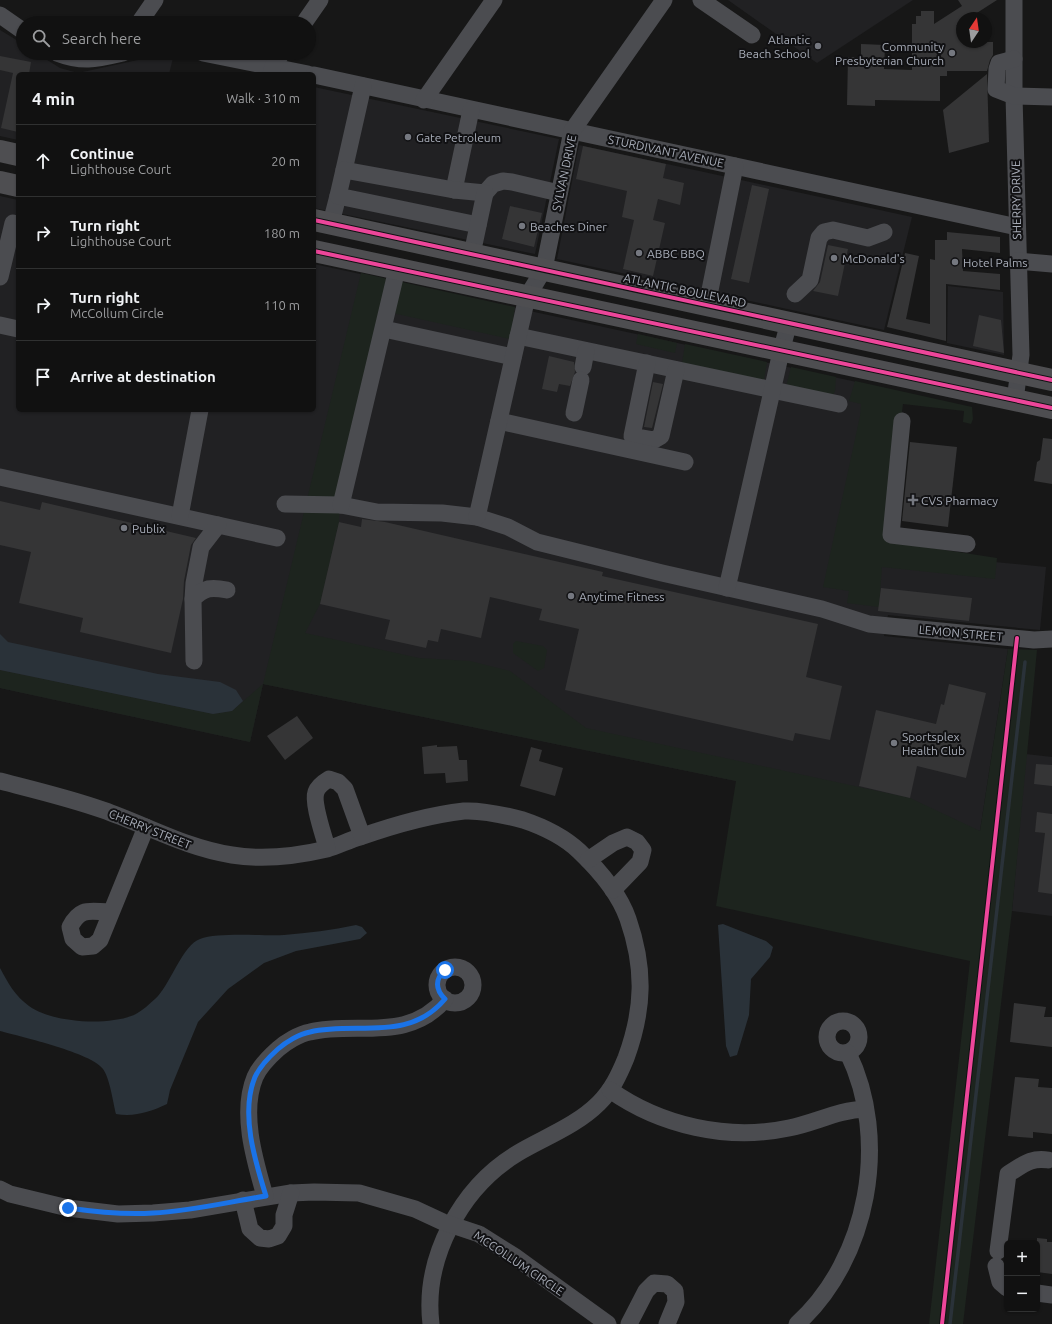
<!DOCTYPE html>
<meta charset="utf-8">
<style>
body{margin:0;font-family:Ubuntu,sans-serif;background:#1a1a1a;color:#f1f3f6}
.controls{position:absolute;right:12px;bottom:12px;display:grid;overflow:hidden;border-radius:6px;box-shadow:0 1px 3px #0004}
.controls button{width:36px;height:36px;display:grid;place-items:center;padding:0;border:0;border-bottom:1px solid #303131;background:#111;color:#f1f3f6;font:20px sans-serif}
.compass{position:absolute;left:956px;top:12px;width:36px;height:36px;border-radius:50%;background:#111;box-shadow:0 1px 3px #0004;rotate:13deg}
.stop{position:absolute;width:12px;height:12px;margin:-9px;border:3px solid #1a73e8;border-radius:50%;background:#fff}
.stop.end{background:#1a73e8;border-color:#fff;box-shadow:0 1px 4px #0008}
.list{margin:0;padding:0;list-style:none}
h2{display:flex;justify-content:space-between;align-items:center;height:52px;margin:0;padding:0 16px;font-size:17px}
h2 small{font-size:13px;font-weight:400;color:#9c9d9f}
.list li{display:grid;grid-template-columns:26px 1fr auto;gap:12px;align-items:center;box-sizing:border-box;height:72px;padding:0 16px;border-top:1px solid #303131}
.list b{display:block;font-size:15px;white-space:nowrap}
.list p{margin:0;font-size:13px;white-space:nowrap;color:#9c9d9f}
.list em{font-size:13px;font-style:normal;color:#9c9d9f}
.icon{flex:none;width:22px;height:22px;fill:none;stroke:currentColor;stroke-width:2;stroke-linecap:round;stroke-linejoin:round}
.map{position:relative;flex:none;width:1052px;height:1324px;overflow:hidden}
.search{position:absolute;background:#111;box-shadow:0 1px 3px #0004;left:16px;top:16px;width:300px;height:44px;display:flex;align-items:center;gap:10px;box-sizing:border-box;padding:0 14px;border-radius:22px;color:#9c9d9f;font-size:15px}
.panel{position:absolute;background:#111;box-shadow:0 1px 3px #0004;left:16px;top:72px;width:300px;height:340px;border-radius:6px}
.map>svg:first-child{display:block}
.built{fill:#212123}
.green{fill:#1d241e}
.water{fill:#2a3239}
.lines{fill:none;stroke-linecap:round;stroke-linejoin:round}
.stream{stroke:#2a3239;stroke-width:3.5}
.building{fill:#353536}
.minor{stroke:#4b4c50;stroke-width:17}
.highway{stroke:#4e4e51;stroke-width:22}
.cycleway-casing{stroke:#111113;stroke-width:6}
.cycleway{stroke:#ed469a;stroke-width:4}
.route{stroke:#1a73e8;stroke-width:5}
.poi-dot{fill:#757880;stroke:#111113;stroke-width:1.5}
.labels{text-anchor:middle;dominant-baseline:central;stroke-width:4;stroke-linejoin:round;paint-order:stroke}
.poi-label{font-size:12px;fill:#a8adb8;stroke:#111113;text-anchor:start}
.street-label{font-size:12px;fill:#a8adb8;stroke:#111113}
</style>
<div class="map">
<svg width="1052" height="1324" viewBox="0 0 1052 1324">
<rect width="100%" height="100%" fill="#171717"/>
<g class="built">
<path d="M728,0H913L817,63Z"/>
<path d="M0,30L23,44V53H36L60,68L78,73L147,58H173L169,74H18V140L0,136Z"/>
<path d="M314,87L559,139L535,254L314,208Z"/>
<path d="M579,145L912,217L884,330L557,259Z"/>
<path d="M0,196L18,200V410H314V264L889,389L872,550L1046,567L1040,630L888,615L884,636L1008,649L980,831L263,684L250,742L0,688Z"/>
<path d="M948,286L1003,292L1004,355L947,343Z"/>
<path d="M1026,754L1052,757V916L1012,911Z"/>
</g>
<g class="green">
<path d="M361,273L515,307L510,339L379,310L340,493L339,522L320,604L305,633L419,658L470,661L510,671L586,728L910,798L980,831L1008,649L1037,650L1012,911L963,1324H929L970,961L716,906L736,781L263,684L250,742L0,688V670L213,714L232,711L263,684Z"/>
<path d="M638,334L677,343L675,353L636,344Z"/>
<path d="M685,344L767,362L764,380L682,363Z"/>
<path d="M791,367L836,377L835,391L832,397L786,387Z"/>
<path d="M855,381L972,407L973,419L971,424L963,422L964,411L903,404L886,535L893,542L997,558L995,579L882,567L879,607L847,603L849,591L823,587L860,416L861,404L849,401Z"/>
<path d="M516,641L543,646L547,650L544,668L538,671L513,653V644Z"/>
</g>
<g class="water">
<path d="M0,634L8,642L158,674L220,682L236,690L243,701L232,711L213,714L0,670Z"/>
<path d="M723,924L766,941L773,947L770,957L751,979L749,1015L737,1055L730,1057L726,1046L718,925Z"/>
<path d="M356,925L362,927L367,933L360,939L296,951L264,963L228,989L198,1022L170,1090L167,1104C150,1112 135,1117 116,1114C113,1102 110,1079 103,1069C92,1053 22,1037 0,1031V968C8,983 15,996 29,1006C52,1023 108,1026 134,1015C141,1012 152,1002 158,996C171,982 183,945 200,939C218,932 262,936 284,935C308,933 332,930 356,925Z"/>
</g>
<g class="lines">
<path class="stream" d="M950,1324L1025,662"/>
</g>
<g class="building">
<path d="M958,0H997L969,18H962V23L956,26H962V42H993V55L990,60L987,71H947V76H940V101L875,100V106L847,105L848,57H861V44L885,45L884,69L912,70V24H916V16H921V11H934V24L962,6Z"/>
<path d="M0,56L31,62L29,74H18V132L1,128L13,73L0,70Z"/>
<path d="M987,74L989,142L949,153L943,110Z"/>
<path d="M583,146L666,164L663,178L684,183L680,205L658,199L653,220L665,223L653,276L623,269L634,220L622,217L627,191L576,179Z"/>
<path d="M752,185L769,189L749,283L731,279Z"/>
<path d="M510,206L542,213L534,247L502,239Z"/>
<path d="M947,232L1000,237V253L962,249L963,271L1000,274V290L946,284V341L887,327L905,253L919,256L906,319L930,324V259L935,260V240H947Z"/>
<path d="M828,245L848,249L838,296L813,291L820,282Z"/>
<path d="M979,315L1001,320L1004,353L973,346Z"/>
<path d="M549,356L574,362L575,372L570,386L559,384L557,392L542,389Z"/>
<path d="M653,382L663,384L652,428L644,427Z"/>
<path d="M1043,438L1052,439V484L1034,481L1037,462L1040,460Z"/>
<path d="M910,442L957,447L948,527L902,521Z"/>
<path d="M0,501L40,510L42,502L196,538L191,545L184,581L183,599L171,653L80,632L83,618L19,603L31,552L0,545Z"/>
<path d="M362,519L385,522L603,572L602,576L818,624L806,677L842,686L830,740L795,733L793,741L565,690L579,629L539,620L542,609L490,597L481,638L441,629L438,642L428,640L426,648L385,639L390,620L320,604L339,522L361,527Z"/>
<path d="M881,588L972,598L969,621L878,611Z"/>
<path d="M949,684L986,693L966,778L917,766L910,798L859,786L876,710L936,724L941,704L944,705Z"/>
<path d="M297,716L313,738L285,760L267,736Z"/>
<path d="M437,745V747L457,746L459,760H467L468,781L446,783L445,773L424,774L422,747Z"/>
<path d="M531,747L542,750L539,761L563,768L555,796L520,786Z"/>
<path d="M1036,764L1052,765V786L1034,784Z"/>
<path d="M1037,812L1052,814V894L1038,892L1045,833L1035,832Z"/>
<path d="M1014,1003L1046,1007L1044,1017H1052V1047L1010,1042Z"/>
<path d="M1015,1077L1039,1079L1038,1087L1052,1088V1134L1033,1132V1138L1008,1136Z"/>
<path d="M1037,1238L1047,1239V1242H1052V1274L1037,1272Z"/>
</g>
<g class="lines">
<g class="minor">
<path d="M701,0L752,35"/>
<path d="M1014,0V96L1021,355L1015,400"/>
<path d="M0,15L23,31"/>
<path d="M139,23L155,0"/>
<path d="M304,23L320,0"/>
<path d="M57,53C83,63 97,59 123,53"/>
<path d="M203,53L308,74"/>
<path d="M1014,59L999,63L997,69L996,89L1014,96L1052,97"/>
<path d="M271,74L273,66L282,53"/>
<path d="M314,75L1017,227"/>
<path d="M424,100L494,0"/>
<path d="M344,170L363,86"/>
<path d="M454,190L471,110"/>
<path d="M331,223L338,196"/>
<path d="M478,225L338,196L344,170L454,190L485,193L493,184L503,181L512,182L559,193"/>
<path d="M472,254L485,193"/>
<path d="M1017,261L1052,264"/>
<path d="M0,277L13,223"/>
<path d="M795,294L810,280L819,238L824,232L833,230L868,238L884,232"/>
<path d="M707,305L735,166"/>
<path d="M0,325L18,329"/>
<path d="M384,329L513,357"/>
<path d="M518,336L839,404"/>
<path d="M647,363L632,436L654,440L661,436L676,370"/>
<path d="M583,367L586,351"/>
<path d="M574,413L581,380"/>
<path d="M499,421L685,462"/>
<path d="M902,421L891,535L967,544"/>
<path d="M0,477L277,538"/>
<path d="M285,504L341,505L377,512L442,513L477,517L508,527L537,542L662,573L822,609L869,624L1034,640L1052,639"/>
<path d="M341,505L397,269"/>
<path d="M180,516L200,410"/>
<path d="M477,517L527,297L544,269L572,131L664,0"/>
<path d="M727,588L781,352L789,322"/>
<path d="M193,599L194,583L201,547L218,525"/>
<path d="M194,661L193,599C204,587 212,587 227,590"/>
<path d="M0,781C35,790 69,798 103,810C146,825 186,848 232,855C262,860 297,856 327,849C338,846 349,840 360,837C394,825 429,815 464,811C483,810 504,815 523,820C544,827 563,836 579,851C599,870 619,893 628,919C645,968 644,1009 626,1058C619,1075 612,1090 599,1103C576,1126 545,1137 518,1153C461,1187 423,1258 431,1324"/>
<path d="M327,848C324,836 312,803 316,792C318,786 324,782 329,779L338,782L345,789L362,836"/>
<path d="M588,860L613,843L627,837L637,842L643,850L640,862L613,890"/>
<path d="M111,912C90,912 81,906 70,927L73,939L82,947L93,946L100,940L146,827"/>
<circle cx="455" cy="985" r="18"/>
<circle cx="843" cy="1037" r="16"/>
<path d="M610,1090C661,1126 728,1141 789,1128C815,1123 838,1110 865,1109"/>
<path d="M0,1189L10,1194L68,1208L118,1214L153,1213L190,1210L291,1193L314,1192L359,1193L415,1209L443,1222L479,1234L514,1256L608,1324"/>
<path d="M265,1196C255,1161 240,1113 255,1077C260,1066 269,1057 278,1049C286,1042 299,1034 310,1032C356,1021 408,1043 445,999"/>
<path d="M243,1200L250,1229L260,1238L269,1239L278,1236L284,1226V1215L291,1193"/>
<path d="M998,1251L1008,1174C1023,1165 1031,1157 1048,1160"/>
<path d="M996,1266L1000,1282L1007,1288"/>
<path d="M1037,1293L1052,1295"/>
<path d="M629,1324L646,1291L654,1283L667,1284L675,1291L676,1302L667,1324"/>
<path d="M797,1324C869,1259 890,1139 848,1053"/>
</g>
<g class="highway">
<path d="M0,151L18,155"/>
<path d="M0,182L18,186"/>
<path d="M314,220L1052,380"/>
<path d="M314,251L1052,408"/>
</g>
<defs>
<g id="cycleway">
<path d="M314,220L1052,380"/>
<path d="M314,251L1052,408"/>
<path d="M942,1324L1017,638"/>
</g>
</defs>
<use href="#cycleway" class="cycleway-casing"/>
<use href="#cycleway" class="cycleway"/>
</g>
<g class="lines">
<path class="route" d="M68,1208C96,1212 125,1215 153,1213C191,1211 228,1202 266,1196C255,1161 240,1113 255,1077C260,1066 269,1057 278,1049C286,1042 299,1034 310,1032C356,1021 408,1043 445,999C435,989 435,979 445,970"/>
</g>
<g class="poi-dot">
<circle cx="818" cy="46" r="4"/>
<circle cx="952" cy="53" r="4"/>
<circle cx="408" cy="137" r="4"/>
<circle cx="522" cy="226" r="4"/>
<circle cx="639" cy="253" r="4"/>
<circle cx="834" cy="258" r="4"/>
<circle cx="955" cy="262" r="4"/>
<path d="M911 494h4v4h4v4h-4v4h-4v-4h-4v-4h4z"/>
<circle cx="124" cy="528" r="4"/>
<circle cx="571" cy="596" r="4"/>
<circle cx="894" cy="743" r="4"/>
</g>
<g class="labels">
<g class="poi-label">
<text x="810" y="39" text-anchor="end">Atlantic<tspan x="810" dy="14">Beach School</tspan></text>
<text x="944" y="46" text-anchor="end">Community<tspan x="944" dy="14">Presbyterian Church</tspan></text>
<text x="416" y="137">Gate Petroleum</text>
<text x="530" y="226">Beaches Diner</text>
<text x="647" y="253">ABBC BBQ</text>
<text x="842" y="258">McDonald's</text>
<text x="963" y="262">Hotel Palms</text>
<text x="921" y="500">CVS Pharmacy</text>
<text x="132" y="528">Publix</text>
<text x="579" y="596">Anytime Fitness</text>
<text x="902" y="736">Sportsplex<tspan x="902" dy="14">Health Club</tspan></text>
</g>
<g class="street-label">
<text transform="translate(666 151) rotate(12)">STURDIVANT AVENUE</text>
<text transform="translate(564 173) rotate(-78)">SYLVAN DRIVE</text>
<text transform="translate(1016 200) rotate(-91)">SHERRY DRIVE</text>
<text transform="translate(685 290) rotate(12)">ATLANTIC BOULEVARD</text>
<text transform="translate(961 633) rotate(5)">LEMON STREET</text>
<text transform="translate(150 829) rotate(22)">CHERRY STREET</text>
<text transform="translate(519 1263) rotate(34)">MCCOLLUM CIRCLE</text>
</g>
</g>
</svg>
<div class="controls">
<button>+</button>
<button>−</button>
</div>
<svg class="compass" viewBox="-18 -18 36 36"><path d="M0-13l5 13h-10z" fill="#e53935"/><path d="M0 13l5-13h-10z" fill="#9c9d9f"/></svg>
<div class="stop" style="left:445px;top:970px"></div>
<div class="stop end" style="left:68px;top:1208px"></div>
<div class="search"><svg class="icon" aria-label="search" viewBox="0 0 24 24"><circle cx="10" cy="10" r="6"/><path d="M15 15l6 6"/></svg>Search here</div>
<section class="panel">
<h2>4 min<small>Walk · 310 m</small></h2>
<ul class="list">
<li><svg class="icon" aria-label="ahead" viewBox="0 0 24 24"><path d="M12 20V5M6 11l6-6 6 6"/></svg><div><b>Continue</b><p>Lighthouse Court</p></div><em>20 m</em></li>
<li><svg class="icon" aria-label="right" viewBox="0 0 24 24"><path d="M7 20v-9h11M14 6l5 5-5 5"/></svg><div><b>Turn right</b><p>Lighthouse Court</p></div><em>180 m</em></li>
<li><svg class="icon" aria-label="right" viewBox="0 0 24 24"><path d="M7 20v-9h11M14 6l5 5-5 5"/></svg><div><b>Turn right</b><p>McCollum Circle</p></div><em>110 m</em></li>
<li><svg class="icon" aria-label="arrive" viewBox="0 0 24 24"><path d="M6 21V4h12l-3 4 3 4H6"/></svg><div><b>Arrive at destination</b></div></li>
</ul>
</section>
</div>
